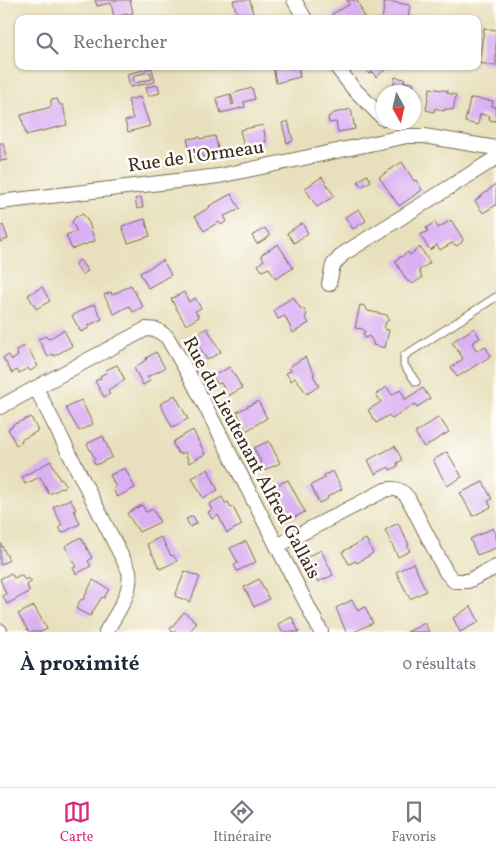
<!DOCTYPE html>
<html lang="fr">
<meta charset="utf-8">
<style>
body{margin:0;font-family:Vollkorn,serif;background:#f6f6f7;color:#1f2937}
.compass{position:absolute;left:376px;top:85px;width:45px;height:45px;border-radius:50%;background:#fff;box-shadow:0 1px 4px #0004;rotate:172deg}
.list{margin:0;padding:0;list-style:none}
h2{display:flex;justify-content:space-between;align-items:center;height:65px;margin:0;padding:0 20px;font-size:21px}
h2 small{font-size:16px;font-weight:400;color:#747a83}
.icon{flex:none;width:28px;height:28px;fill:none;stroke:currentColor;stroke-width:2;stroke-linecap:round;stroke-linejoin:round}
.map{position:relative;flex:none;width:496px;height:632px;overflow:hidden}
.search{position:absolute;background:#fff;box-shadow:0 1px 4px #0004;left:15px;right:15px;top:15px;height:55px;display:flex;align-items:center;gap:12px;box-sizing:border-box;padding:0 18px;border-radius:10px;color:#747a83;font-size:19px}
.sheet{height:155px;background:#fff}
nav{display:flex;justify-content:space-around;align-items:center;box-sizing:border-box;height:70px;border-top:1px solid #e0e1e3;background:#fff;font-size:14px;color:#747a83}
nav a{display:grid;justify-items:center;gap:2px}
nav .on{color:#db2777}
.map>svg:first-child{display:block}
.building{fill:#daaff3;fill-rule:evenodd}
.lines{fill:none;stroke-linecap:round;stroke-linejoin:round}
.lane-casing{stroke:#786a55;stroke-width:9}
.street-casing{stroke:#786a55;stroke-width:16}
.lane{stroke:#fff;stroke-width:7}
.street{stroke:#fff;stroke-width:14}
.labels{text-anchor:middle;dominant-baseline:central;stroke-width:5;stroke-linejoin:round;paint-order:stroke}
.street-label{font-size:19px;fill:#3b2a1e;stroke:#fdfcf7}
</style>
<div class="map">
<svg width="496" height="632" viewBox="0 0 496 632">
<rect width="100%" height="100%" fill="#fdfcf7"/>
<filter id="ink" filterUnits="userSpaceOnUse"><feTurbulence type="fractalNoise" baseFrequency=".02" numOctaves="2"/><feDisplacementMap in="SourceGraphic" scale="10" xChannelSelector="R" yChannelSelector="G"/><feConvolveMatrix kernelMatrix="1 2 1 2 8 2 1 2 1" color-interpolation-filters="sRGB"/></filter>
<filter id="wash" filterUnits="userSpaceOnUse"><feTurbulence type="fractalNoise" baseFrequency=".0096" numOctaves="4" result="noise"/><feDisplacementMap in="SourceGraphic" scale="20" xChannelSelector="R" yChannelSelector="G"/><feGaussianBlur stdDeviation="1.12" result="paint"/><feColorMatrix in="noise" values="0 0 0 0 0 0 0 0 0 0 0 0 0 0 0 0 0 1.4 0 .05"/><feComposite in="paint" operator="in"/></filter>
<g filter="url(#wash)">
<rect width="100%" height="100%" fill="#e8e0bc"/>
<g id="blocks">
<g class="building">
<path d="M95,0H130L133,13L114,17L111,3L97,6Z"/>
<path d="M233,0H250L254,19H238Z"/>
<path d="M347,0H357L364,16L357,19H334L332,14L349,5Z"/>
<path d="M385,1L410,5L408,19H382Z"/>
<path d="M484,28L496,30V66L479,63Z"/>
<path d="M273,66H290V69L298,67L300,77L276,83Z"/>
<path d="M361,66H384L386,69L376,77L372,72L369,74Z"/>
<path d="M152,68L155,82L130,87L127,74ZM150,72L152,79L136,83L133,80L135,75Z"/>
<path d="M395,77L405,79L404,82L414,83L413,89L416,93L420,94L418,108L414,107V92H393Z"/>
<path d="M158,85L160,93L148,96L146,87Z"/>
<path d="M252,88L255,99L244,102L245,107L221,113L216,98L230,94L232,105L234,104L231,94Z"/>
<path d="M430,88L448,91L447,93L456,95L453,110L445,109L444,111L435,108L434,112L426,110Z"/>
<path d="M140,97L150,126L128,132L125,121L133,119L128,100Z"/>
<path d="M472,98L493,101L492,106L496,107V121L489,120L490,116L480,114L478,125L465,122L470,99Z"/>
<path d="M57,99L60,105H63L67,125L26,135L21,115L51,107V100Z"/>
<path d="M351,109L355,129L338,132L336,122L329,123L328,117L334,113Z"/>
<path d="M288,121L293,141L287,143L282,123Z"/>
<path d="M263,125L266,142L244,147L240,130Z"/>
<path d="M215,136L219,153L203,157L202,154L191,156L187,139L200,137V139Z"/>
<path d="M0,143H3L7,160L0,161Z"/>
<path d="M402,162L414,181L416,180L422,190L399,206L379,177Z"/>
<path d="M367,175L371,181L361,187L358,181Z"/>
<path d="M322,177L334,196L317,207L305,188Z"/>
<path d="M496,184V205L483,213L475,201Z"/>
<path d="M231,194L240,209L224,216L227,221L221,225L219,222L204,231L195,216L210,207L209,206Z"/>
<path d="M141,197L143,207L137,209L135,199Z"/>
<path d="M359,209L366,221L353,229L345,217Z"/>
<path d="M83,214L89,223L95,241L72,249L66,235L77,231L72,223L75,217Z"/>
<path d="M145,219L150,236L128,243L122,226Z"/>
<path d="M451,220L463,239L462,242L457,246L452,243L440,250L437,245L430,250L420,235L428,231L426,228L435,222L438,228Z"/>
<path d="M302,223L308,233L294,243L287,233Z"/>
<path d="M3,225L8,239L0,242V227Z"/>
<path d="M265,228L270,236L257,244L252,236Z"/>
<path d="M278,244L293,268L276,279L269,268L262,271L258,265L264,260L261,255Z"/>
<path d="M420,247L430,263L419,270L422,278L412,284L410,281L408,282L395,261L408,252L410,255Z"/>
<path d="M80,260L88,271L82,275L75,264Z"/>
<path d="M163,260L171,275L148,288L140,273Z"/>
<path d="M131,285L143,307L133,312L129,306L114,314L104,295L111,292L112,295Z"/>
<path d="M42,287L50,301L36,309L28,295Z"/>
<path d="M184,292L189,302L195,298L201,308L195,311L199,317L186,325L171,299Z"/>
<path d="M293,297L301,309L303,308L307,315L305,317L309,323L293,333L285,316L278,319L274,311L279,306Z"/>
<path d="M94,304L102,319L88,326L89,328L81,332L72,316Z"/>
<path d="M360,305L365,306L368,311L387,315L389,320L386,322L384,329L389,330L385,348L373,345V342L369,336L365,338L363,333L365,332L363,329L355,328Z"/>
<path d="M207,328L221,352L207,360L200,348L197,350L190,338Z"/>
<path d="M474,328L480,338L472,343L477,351L485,346L491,356L457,377L451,367L463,359L462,357L452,342Z"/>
<path d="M64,330L72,346L54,356L53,354L48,357L38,339L46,336L48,339Z"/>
<path d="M25,346L29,350L38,366L30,371L28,368L19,373L17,370L12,373L3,358L9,355L12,360L18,356L16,350Z"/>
<path d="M156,352L165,368L147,377L150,381L143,385L134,368L147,359L146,358Z"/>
<path d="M305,357L315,374L313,375L319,386L307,394L295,378L291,381L286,373L291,371L289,367Z"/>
<path d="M117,365L125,380L108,390L110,394L104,397L95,381L101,378L100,376L107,372L106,370Z"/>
<path d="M230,367L242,388L228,396L221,383L217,384L213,376Z"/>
<path d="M387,387L392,395L400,390L405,397L403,398L404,400L423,388L430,399L417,407L415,404L392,419L389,415L376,423L368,410L381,402L376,394Z"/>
<path d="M175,395L188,419L172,427L160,404Z"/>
<path d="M81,400L93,424L79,431L66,408Z"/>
<path d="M258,401L267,418L246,431L237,412Z"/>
<path d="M31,417L38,431L21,440L22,443L16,445L8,429L13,426L12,425Z"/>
<path d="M439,417L449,432L424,447L415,433Z"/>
<path d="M193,430L205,454L189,463L185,452L181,454L178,453L173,444L174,441Z"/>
<path d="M103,436L112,457L96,465L93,460L95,459L87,444Z"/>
<path d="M269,441L280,463L263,471L259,463L261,462L254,448Z"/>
<path d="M395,446L402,460L397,463L398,466L390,470L389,467L375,474L368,460Z"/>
<path d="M447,452L462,477L447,486L433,460Z"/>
<path d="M51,461L60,480L62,479L66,486L49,494L40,477L25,484L22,477Z"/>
<path d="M125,468L135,488L117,497L113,489L116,488L110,475Z"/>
<path d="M208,469L218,490L203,498L192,478Z"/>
<path d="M333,471L342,489L327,497L328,499L319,503L311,485L325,478L324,475Z"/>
<path d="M288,480L305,512L287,521L273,494L275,492L272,487Z"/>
<path d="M483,482L492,499L488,501L491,507L473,516L460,493Z"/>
<path d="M222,497L225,503L228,502L231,508L233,507L242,525L227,533L218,515L212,519L208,512L212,510L209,504Z"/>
<path d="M70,499L76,509L74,510L80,524L62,533L59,527L62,525L53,507Z"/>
<path d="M142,505L146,512L153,509L160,522L139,532L127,513Z"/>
<path d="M193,516L197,523L190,527L186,519Z"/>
<path d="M398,523L409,545L407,546L410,551L398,557L385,530Z"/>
<path d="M493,528L496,534V548L477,555L470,539Z"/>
<path d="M81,537L92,558L88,561L91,566L76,574L73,568L76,567L65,546Z"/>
<path d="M161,537L171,556L173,555L177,561L160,569L147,544Z"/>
<path d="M366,539L373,553L357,563L356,561L349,564L342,552Z"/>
<path d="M246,541L256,562L237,571L234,565L238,563L230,548Z"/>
<path d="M0,542L9,560L0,565Z"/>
<path d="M321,550L333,575L318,582L310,565L308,566L304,559Z"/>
<path d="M413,563L426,591L410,599L396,572Z"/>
<path d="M185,571L200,577L190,602L175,596Z"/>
<path d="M11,573L14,578L20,575L22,576L25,580L28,578L32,581L27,585L29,590V592L7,604L3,596L6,594L0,579Z"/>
<path d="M259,579L269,599L254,607L244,587Z"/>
<path d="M93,580L109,589L104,598L102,597L90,616L76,609L81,599L83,600Z"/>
<path d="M352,600L358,611L365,607L373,623L354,632H346L336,608Z"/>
<path d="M34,606L47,629L41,632H29L18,614Z"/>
<path d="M471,606L479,622L460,632L453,618Z"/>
<path d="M184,612L197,623L189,632H171L172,631L170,629Z"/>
<path d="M292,617L299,632H282L278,624Z"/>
<path d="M425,623L429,632H407Z"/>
</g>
</g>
</g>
<g filter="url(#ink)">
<use href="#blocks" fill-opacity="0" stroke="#786a55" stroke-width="1"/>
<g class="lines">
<defs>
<path id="lane" d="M416,382L404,365V356L496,297"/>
<g id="street">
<path d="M294,0L305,19"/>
<path d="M336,66L353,88L384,119"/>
<path d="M0,202L219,176L407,136H424L496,148"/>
<path d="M329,284L333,265L343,254L496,158"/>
<path d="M36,388L129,571C133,592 116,614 106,632"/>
<path d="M0,407L146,329L157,330L167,337L192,380L321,632"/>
<path d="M277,546L385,490C396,487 402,490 408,498L446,572L454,581H468L496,567"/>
<path d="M0,631V632"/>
</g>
</defs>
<use href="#lane" class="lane-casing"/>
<use href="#street" class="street-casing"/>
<use href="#lane" class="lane"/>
<use href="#street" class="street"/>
</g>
</g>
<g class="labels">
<g class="street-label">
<text transform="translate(196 157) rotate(-8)">Rue de l'Ormeau</text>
<text transform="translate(251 458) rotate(62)">Rue du Lieutenant Alfred Gallais</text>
</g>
</g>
</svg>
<svg class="compass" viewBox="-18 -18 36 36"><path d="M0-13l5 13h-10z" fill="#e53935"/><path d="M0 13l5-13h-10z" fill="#747a83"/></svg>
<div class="search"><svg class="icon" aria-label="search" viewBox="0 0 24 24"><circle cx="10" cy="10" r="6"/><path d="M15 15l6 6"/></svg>Rechercher</div>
</div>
<section class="sheet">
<h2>À proximité<small>0 résultats</small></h2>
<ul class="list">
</ul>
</section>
<nav>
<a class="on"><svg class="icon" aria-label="map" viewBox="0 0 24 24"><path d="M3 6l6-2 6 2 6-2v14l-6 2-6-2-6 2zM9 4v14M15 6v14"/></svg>Carte</a>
<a><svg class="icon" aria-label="directions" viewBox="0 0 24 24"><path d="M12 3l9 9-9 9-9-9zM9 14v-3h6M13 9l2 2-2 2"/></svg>Itinéraire</a>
<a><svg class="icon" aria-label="saved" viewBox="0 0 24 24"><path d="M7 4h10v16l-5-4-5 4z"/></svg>Favoris</a>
</nav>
